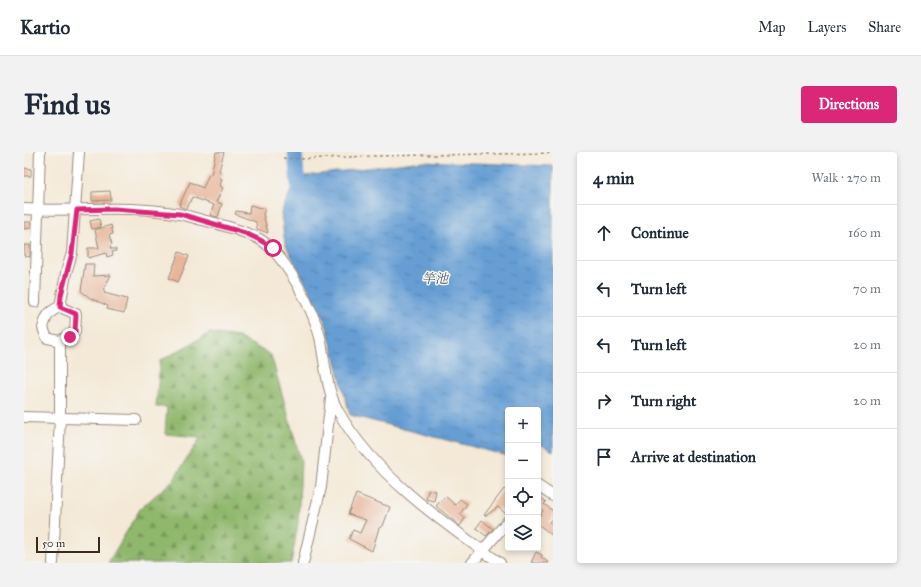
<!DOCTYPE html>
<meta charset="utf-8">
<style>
body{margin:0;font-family:"IM FELL Great Primer","Noto Serif JP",serif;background:#f2f2f3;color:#1f2937}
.controls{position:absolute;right:12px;bottom:12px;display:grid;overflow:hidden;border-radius:4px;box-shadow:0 2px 6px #0003}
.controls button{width:36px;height:36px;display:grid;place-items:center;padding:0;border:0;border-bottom:1px solid #e0e1e3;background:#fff;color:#1f2937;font:20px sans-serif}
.scale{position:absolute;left:12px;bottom:10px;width:64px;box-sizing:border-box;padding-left:4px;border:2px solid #3b2a1e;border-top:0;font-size:11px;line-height:14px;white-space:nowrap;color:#3b2a1e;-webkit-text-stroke:3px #f6f6f2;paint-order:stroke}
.stop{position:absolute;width:12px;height:12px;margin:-9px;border:3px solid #db2777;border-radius:50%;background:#fff}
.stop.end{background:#db2777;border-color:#fff;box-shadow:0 1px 4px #0008}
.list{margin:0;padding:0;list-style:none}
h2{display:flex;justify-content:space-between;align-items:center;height:52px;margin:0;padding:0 16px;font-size:17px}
h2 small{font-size:13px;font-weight:400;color:#747a83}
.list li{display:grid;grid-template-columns:26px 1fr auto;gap:12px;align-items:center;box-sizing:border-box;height:56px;padding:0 16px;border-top:1px solid #e0e1e3}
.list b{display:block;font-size:15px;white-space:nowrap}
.list em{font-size:13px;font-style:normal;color:#747a83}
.icon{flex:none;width:22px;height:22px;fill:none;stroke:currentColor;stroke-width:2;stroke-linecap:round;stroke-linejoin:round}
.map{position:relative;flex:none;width:529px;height:411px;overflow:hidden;border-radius:4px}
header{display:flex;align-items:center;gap:24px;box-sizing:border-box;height:56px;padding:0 20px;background:#fff;border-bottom:1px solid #e0e1e3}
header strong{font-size:19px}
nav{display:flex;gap:22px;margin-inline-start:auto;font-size:14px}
.intro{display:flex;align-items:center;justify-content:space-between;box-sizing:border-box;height:96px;padding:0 24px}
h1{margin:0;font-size:28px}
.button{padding:10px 18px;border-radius:4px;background:#db2777;color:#fff;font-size:14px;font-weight:700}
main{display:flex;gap:24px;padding:0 24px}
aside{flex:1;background:#fff;border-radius:4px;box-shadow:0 2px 6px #0003}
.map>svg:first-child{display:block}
.forest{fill:url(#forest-firs);stroke:#667146}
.water{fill:url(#water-ripples);stroke:#506479}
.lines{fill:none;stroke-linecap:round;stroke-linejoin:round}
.river{stroke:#669ed4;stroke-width:15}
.building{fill:#e8b499}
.minor-casing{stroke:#988a7a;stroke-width:12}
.path{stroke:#988a7a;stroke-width:1.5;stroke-dasharray:3 3;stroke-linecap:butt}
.minor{stroke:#fff;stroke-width:10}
.route{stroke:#db2777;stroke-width:5}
.labels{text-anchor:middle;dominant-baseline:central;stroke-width:3;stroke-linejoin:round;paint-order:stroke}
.water-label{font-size:13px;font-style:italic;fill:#4c5867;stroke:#f6f6f2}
</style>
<header>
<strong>Kartio</strong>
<nav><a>Map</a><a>Layers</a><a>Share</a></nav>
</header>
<div class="intro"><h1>Find us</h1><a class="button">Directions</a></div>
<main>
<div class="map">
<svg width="529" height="411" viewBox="0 0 529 411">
<defs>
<pattern id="forest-firs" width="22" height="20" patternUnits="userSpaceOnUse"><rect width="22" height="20" fill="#90b86d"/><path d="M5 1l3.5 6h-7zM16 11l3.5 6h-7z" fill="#779659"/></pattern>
<pattern id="water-ripples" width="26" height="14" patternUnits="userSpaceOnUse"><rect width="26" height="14" fill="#669ed4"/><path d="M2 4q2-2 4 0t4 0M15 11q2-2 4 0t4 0" fill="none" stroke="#5581ab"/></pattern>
</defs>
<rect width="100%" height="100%" fill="#f6f6f2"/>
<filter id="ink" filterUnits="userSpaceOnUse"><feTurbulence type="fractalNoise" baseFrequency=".025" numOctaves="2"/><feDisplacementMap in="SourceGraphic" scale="8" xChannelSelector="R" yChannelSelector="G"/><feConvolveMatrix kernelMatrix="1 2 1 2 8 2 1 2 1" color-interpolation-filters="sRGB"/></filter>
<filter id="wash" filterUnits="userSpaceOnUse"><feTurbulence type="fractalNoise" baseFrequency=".012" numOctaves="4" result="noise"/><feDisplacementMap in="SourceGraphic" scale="16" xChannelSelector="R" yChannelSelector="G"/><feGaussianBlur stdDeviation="0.9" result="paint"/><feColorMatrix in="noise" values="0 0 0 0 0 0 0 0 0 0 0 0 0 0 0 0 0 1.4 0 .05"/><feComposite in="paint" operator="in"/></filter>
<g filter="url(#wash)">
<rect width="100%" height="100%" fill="#f4e9d7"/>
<path class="forest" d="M186,181L214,185L247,203L277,309L274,372L267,411H84L116,357L149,328L177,285L141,282L143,255H132L136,209Z"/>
<path class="water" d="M398,9L529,14V299L514,291V258H484V304L326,263L301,168L261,92L257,61L273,25Z"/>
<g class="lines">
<path class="river" d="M271,0L275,44"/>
</g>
<g id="blocks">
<g class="building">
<path d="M192,0H200L195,19L198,21L195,26L198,27L196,34L199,36L192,50L198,52L194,65L186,63L190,53L168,45L163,57L155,54L166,30L179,36L185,22L187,23Z"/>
<path d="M0,16L7,17V24H0Z"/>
<path d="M86,39L87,48L68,49V40Z"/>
<path d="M226,53L241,57L239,62L244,81L233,77L232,70L211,62L212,59L225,61Z"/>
<path d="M75,67L77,75L68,77L66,69Z"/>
<path d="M0,70H7V76L0,77Z"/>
<path d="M87,73L89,82L85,83L88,92L86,94L87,97H92V99L88,100L89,103L83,105L82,101L64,106V96H75L71,78Z"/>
<path d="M0,93H6V105L0,104Z"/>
<path d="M155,100L165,104L154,130L145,126Z"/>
<path d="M61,112H70L69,124L87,123L79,138L81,139L80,141L103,147L100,161L83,157L84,154L66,146L57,139Z"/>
<path d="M480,337L484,340V357L481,361L474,355L461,364L460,363Z"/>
<path d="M404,338L412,339L410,349L402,347Z"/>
<path d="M332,342L366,355L359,374L355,376L348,399L325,387L329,378L336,381L342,368L324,362Z"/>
<path d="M514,343L522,350L520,352L529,359V365L525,370L529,373V384L514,372V366L519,359L517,356L514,360Z"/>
<path d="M421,344L431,353L436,347L443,352L436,362L441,366L436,374L412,354Z"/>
<path d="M458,368L469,377L462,384L452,376Z"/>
<path d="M512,400L518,403L517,405L525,411H507Z"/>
</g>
</g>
</g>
<g filter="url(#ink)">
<use href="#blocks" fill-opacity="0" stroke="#988a7a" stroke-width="1"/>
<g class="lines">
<defs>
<g id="minor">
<path d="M0,57C51,60 104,52 155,62C166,64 176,68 187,70C204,75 222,79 237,88C261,103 289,157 296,185C301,209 302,237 314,259C349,322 418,370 476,411"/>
<path d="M11,150L16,0"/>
<path d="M36,155L42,121L48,101L55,0"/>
<path d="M36,155L52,162L51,180L36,189L23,186L19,176C22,164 25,159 36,155Z"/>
<path d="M0,265L112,268"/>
<path d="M514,334L529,344"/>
<path d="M29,411L36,266V189"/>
<path d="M279,411L297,335L307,246"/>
<path d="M448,411L484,369"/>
</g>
</defs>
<use href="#minor" class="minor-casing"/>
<path class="path" d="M259,6L275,7L349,4L529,1"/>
<use href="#minor" class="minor"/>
</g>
</g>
<g class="lines" filter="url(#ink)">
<path class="route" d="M46,185L51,180L52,162L36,155L37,143L48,101L53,58L90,57L156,62L221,81L236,88L249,96"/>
</g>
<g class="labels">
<g class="water-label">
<text x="411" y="127">竿池</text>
</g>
</g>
</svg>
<div class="controls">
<button>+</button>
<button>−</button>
<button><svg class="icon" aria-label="locate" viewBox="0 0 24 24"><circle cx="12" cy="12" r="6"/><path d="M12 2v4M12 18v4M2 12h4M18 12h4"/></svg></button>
<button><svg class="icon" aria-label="layers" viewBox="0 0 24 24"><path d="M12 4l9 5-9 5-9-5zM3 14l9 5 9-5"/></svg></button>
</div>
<div class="scale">50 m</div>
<div class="stop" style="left:249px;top:96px"></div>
<div class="stop end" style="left:46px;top:185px"></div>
</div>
<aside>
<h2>4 min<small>Walk · 270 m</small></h2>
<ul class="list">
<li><svg class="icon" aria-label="ahead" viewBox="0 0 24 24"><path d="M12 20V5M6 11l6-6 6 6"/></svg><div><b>Continue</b></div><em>160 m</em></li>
<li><svg class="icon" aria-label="left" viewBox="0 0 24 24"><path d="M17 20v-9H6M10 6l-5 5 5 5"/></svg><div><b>Turn left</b></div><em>70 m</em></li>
<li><svg class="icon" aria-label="left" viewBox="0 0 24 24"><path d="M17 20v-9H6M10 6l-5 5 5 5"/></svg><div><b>Turn left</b></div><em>20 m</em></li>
<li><svg class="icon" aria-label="right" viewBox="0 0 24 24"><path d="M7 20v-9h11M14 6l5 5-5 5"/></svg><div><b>Turn right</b></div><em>20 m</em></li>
<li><svg class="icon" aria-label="arrive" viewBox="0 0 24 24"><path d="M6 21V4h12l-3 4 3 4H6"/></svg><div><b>Arrive at destination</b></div></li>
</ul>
</aside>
</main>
